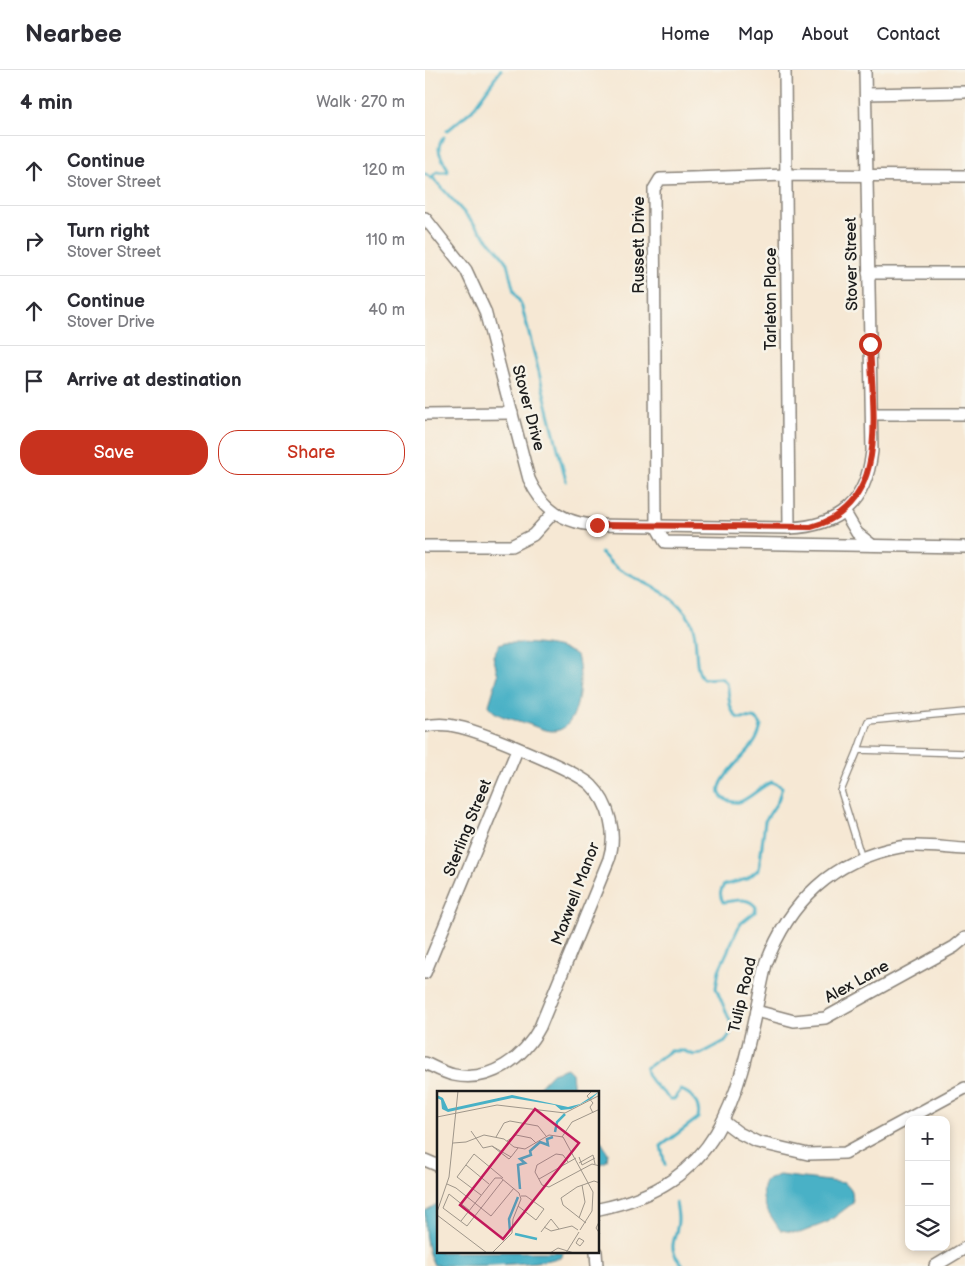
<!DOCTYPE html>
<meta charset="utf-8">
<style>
body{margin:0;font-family:"Balsamiq Sans",sans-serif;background:#f2f2f3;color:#2b2b33}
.controls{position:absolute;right:15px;bottom:15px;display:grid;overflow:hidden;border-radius:10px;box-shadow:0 2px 8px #0003}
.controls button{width:45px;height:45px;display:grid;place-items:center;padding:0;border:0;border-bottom:1px solid #e1e1e2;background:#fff;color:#2b2b33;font:25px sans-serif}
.stop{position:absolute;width:15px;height:15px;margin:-11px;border:4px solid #c8321e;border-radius:50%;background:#fff}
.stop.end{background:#c8321e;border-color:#fff;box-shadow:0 1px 5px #0008}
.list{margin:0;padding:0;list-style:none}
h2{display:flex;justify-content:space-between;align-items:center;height:65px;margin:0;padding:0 20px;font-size:21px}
h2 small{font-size:16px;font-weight:400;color:#7c7c81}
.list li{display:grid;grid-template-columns:32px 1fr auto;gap:15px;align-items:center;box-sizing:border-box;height:70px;padding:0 20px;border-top:1px solid #e1e1e2}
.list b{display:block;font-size:19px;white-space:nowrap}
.list p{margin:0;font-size:16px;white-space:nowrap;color:#7c7c81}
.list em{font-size:16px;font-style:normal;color:#7c7c81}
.actions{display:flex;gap:10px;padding:15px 20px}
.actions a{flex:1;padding:11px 0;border:1px solid #c8321e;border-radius:20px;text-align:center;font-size:18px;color:#c8321e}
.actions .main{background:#c8321e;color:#fff}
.icon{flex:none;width:28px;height:28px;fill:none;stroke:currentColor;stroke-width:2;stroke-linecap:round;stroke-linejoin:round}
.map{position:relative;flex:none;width:540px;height:1196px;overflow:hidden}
header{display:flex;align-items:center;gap:30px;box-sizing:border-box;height:70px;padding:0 25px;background:#fff;border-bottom:1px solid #e1e1e2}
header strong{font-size:24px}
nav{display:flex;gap:28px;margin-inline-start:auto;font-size:18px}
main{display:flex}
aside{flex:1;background:#fff}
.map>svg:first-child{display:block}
.water{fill:#48b1c6;stroke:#326671}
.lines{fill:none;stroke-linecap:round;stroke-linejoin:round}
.stream{stroke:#48b1c6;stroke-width:3}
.lane-casing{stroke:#898278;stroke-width:8}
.street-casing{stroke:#898278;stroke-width:14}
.lane{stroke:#fff;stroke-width:5.5}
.street{stroke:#fff;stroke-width:11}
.route{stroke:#c8321e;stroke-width:6}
.labels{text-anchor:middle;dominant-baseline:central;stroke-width:5;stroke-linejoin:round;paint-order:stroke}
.street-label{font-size:16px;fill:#1c1c1c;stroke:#f7f3e8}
.inset-river{fill:none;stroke:#48b1c6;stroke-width:2.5}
.inset-road{fill:none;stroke:#9f968a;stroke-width:1}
.view{fill:#c2185b;fill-opacity:0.15;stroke:#c2185b;stroke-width:2.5}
.inset-edge{fill:none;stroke:#1c1c1c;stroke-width:2.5}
</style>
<header>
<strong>Nearbee</strong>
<nav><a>Home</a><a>Map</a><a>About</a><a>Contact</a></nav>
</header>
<main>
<aside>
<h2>4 min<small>Walk · 270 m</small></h2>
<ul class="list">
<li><svg class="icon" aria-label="ahead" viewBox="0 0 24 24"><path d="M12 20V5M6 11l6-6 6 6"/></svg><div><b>Continue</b><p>Stover Street</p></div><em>120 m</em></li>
<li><svg class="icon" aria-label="right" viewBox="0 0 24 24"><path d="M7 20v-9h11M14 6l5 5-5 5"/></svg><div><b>Turn right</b><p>Stover Street</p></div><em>110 m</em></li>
<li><svg class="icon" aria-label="ahead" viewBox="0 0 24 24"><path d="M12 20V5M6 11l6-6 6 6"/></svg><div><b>Continue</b><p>Stover Drive</p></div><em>40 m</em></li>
<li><svg class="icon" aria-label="arrive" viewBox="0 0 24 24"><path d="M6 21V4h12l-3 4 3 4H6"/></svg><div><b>Arrive at destination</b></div></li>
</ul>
<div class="actions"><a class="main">Save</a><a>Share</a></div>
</aside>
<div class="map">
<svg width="540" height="1196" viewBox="0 0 540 1196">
<rect width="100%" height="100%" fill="#f7f3e8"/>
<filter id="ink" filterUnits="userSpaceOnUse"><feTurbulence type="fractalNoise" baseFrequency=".02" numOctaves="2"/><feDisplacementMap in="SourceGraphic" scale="10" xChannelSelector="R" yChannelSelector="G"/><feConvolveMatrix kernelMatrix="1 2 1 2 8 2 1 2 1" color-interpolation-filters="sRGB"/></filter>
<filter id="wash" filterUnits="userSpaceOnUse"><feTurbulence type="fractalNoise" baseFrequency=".0096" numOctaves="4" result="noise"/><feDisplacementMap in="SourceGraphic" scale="20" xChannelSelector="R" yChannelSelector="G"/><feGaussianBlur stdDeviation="1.12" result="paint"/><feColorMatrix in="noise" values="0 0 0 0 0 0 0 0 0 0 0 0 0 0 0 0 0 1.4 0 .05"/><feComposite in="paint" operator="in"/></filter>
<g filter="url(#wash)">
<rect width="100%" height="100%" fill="#f6e8d4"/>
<g class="water">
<path d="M79,573C97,573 137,573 152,586C158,604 156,653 134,660C124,664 108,655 97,652C87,649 73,647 66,639L64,635L73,605L68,586L74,575Z"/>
<path d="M142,998L147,1003L149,1022H109L127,1003Z"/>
<path d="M174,1068L183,1083L182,1091L174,1095Z"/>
<path d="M354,1105L420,1113L427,1121L428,1133L403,1152L375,1163L355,1160C345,1144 332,1130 340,1111Z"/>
<path d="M14,1133V1182H138L137,1187C108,1196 41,1196 9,1195C0,1180 0,1159 0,1141Z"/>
</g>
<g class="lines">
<g class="stream">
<path d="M22,61L47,40L76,0"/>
<path d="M0,104L9,109L74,182L82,193L89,222L96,234L102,255L141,411"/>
<path d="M6,108L12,102H22L23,99C16,87 9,79 19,67"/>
<path d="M176,483C182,488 187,495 194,499C220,515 249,521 265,550C275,568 267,597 278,609L296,608L302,613C305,626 302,639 313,648C323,648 331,645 336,655C335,661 333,667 329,673C322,685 277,720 302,730C307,732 309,733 314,732C325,729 334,717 347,712L357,717L353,731L340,751L334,799L322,809L299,815C295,821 294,825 298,832C311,831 322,826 331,837L330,842L315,854L294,900L291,918L305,951L307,958L305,965L300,971L276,984L269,985L259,981H245L221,998C221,1010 236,1020 245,1029H249L256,1020C268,1024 276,1036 273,1048L236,1076L240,1095"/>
<path d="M251,1133C252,1138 253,1144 253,1149C253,1171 238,1175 259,1196"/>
</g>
</g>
</g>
<g filter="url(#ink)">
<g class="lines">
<defs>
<g id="lane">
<path d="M433,680L443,651L540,642"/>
<path d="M437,789L416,721L433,680L540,683"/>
</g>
<g id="street">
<path d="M360,0L364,458"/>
<path d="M441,24L540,22"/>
<path d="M540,106L361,105L235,109L229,119L231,456L240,472L540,477"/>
<path d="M0,148L41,200L60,241L104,409C116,436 137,452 167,455L364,458C415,456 441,433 447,381L440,0"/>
<path d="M443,203H540"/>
<path d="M0,344L87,343"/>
<path d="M447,344H540"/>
<path d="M419,441L432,463L447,475"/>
<path d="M0,476H86L108,465L129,442"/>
<path d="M0,656C11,654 23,654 34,657C57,662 150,700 166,715C185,734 192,764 184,789L115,957C99,987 66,1013 29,1005C19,1003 9,997 0,993"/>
<path d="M0,903L92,680"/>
<path d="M331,941L369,951L400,948L529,877L540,868"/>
<path d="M298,1051L314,1063L332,1072L383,1084L420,1083L540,1018"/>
<path d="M0,1090L14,1096"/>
<path d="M174,1139C310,1111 315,1008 341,894C364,832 408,789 475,777C496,774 519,778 540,779"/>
<path d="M171,1182L172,1196"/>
<path d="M510,1196L540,1178"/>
</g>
</defs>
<use href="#lane" class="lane-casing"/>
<use href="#street" class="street-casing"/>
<use href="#lane" class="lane"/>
<use href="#street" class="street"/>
</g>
</g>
<g class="lines" filter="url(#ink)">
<path class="route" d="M172,455L386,457C467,436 447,338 445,274"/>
</g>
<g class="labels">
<g class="street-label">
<text transform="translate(214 175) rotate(-90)">Russett Drive</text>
<text transform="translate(427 194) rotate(-91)">Stover Street</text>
<text transform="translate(346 229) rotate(-90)">Tarleton Place</text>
<text transform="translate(103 338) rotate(75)">Stover Drive</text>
<text transform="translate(43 758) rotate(-68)">Sterling Street</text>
<text transform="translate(151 824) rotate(-69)">Maxwell Manor</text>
<text transform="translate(432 912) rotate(-29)">Alex Lane</text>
<text transform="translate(318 925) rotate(-77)">Tulip Road</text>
</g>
</g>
<g transform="translate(12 1021)">
<rect width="162" height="162" fill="#f6e8d4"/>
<path d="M163,0L154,8L134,18L124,19L118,14L75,7L11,21L5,18L4,9L0,7V4L6,7L11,18L75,4L131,16L143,13Z" fill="#48b1c6"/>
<path class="inset-river" d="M118,41L120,31L128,23M83,98L81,74L88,72L83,68L94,64L93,60L103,51L111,54L110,48L116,46M73,140L72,128L81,106M78,143L100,148"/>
<path class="inset-road" d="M155,0L150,5L156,12L153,16L156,22M0,26L60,14L128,22L163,4M34,40L46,57L55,55L74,66L81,57M59,46L67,32L73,30L101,35L109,45M125,46L135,31L163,18M70,50L79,44L94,47L99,52M16,52L29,51L47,44L67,48L77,56L88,58L112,44L126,46L156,101L155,120L143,139M55,55L72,68L74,66M142,66L145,74L158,67M131,71L126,64L119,63L100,74L98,81L105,94L112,96L155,73L163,75M142,72L156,64L158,73M29,74L52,93M102,88L139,67M10,93L19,97L54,125L77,97M44,104L20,86L37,63L66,87M81,115L99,129L107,118L89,105H84M32,119L12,103L6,117L30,135L66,89M0,121L12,86L21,0M0,124L50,162M142,127L148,111L145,94M163,129L159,137L163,143M24,130L58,87H64L82,102L84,108L76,128L75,142L55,162M149,132L126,114L124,107L140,96L157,90L163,92M107,136L114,140L135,135L141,139M104,141L114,128L122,138M142,147L147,150L143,155L139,152ZM113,162L121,157L137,162M129,162L142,141"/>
<path class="view" d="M98,18L142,52L66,148L23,114Z"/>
<rect width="162" height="162" class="inset-edge"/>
</g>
</svg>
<div class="controls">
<button>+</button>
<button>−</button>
<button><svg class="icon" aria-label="layers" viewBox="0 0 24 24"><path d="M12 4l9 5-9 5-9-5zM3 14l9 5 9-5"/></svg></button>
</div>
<div class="stop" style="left:445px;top:274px"></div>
<div class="stop end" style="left:172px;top:455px"></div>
</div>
</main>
